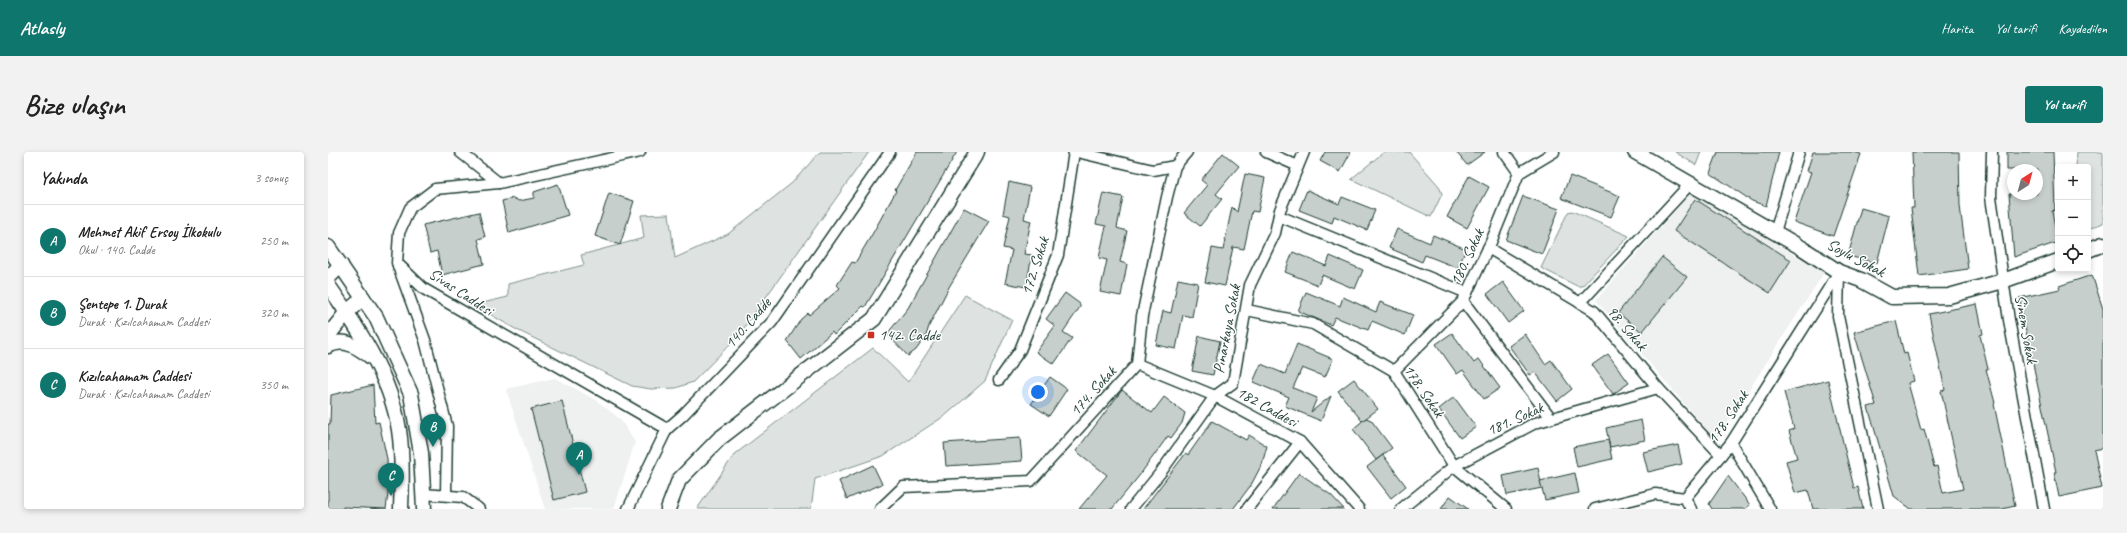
<!DOCTYPE html>
<html lang="tr">
<meta charset="utf-8">
<style>
body{margin:0;font-family:Caveat,sans-serif;background:#f2f2f2;color:#222}
.controls{position:absolute;right:12px;top:12px;display:grid;overflow:hidden;border-radius:4px;box-shadow:0 2px 6px #0003}
.controls button{width:36px;height:36px;display:grid;place-items:center;padding:0;border:0;border-bottom:1px solid #e0e0e0;background:#fff;color:#222;font:20px sans-serif}
.compass{position:absolute;left:1679px;top:12px;width:36px;height:36px;border-radius:50%;background:#fff;box-shadow:0 2px 6px #0003;rotate:36deg}
.you{position:absolute;left:710px;top:240px;width:14px;height:14px;margin:-10px;border:3px solid #fff;border-radius:50%;background:#1a73e8;box-shadow:0 0 0 6px #1a73e833}
.badge{display:grid;place-items:center;width:26px;height:26px;border-radius:50%;background:#0f766e;color:#fff;font-size:13px;font-weight:700}
.pin{position:absolute;translate:-50% -33px;filter:drop-shadow(0 1px 2px #0008)}
.pin::after{content:'';position:absolute;top:21px;width:14px;height:12px;background:inherit;clip-path:polygon(0 0,100% 0,50% 100%)}
.list{margin:0;padding:0;list-style:none}
h2{display:flex;justify-content:space-between;align-items:center;height:52px;margin:0;padding:0 16px;font-size:17px}
h2 small{font-size:13px;font-weight:400;color:#767676}
.list li{display:grid;grid-template-columns:26px 1fr auto;gap:12px;align-items:center;box-sizing:border-box;height:72px;padding:0 16px;border-top:1px solid #e0e0e0}
.list b{display:block;font-size:15px;white-space:nowrap}
.list p{margin:0;font-size:13px;white-space:nowrap;color:#767676}
.list em{font-size:13px;font-style:normal;color:#767676}
.icon{flex:none;width:22px;height:22px;fill:none;stroke:currentColor;stroke-width:2;stroke-linecap:round;stroke-linejoin:round}
.map{position:relative;flex:none;width:1775px;height:357px;overflow:hidden;border-radius:4px}
header{display:flex;align-items:center;gap:24px;box-sizing:border-box;height:56px;padding:0 20px;background:#0f766e;color:#fff}
header strong{font-size:19px}
nav{display:flex;gap:22px;margin-inline-start:auto;font-size:14px}
.intro{display:flex;align-items:center;justify-content:space-between;box-sizing:border-box;height:96px;padding:0 24px}
h1{margin:0;font-size:28px}
.button{padding:10px 18px;border-radius:4px;background:#0f766e;color:#fff;font-size:14px;font-weight:700}
main{display:flex;gap:24px;padding:0 24px}
aside{flex:1;background:#fff;border-radius:4px;box-shadow:0 2px 6px #0003}
.map>svg:first-child{display:block}
.built{fill:#eef1f0}
.green{fill:#dee3e2;stroke:#7e908b}
.building{fill:#c7cfcc;stroke:#1f3d34}
.lines{fill:none;stroke-linecap:round;stroke-linejoin:round}
.street-casing{stroke:#1f3d34;stroke-width:13}
.secondary-casing{stroke:#1f3d34;stroke-width:17}
.street{stroke:#fff;stroke-width:10}
.secondary{stroke:#fff;stroke-width:14}
.poi-dot{fill:#c8321e;stroke:#fff;stroke-width:1.5}
.labels{text-anchor:middle;dominant-baseline:central;stroke-width:3;stroke-linejoin:round;paint-order:stroke}
.street-label{font-size:16px;fill:#1f3d34;stroke:#fff}
.poi-label{font-size:16px;fill:#1f3d34;stroke:#fff;text-anchor:start}
</style>
<header>
<strong>Atlasly</strong>
<nav><a>Harita</a><a>Yol tarifi</a><a>Kaydedilen</a></nav>
</header>
<div class="intro"><h1>Bize ulaşın</h1><a class="button">Yol tarifi</a></div>
<main>
<aside>
<h2>Yakında<small>3 sonuç</small></h2>
<ul class="list">
<li><span class="badge">A</span><div><b>Mehmet Akif Ersoy İlkokulu</b><p>Okul · 140. Cadde</p></div><em>250 m</em></li>
<li><span class="badge">B</span><div><b>Şentepe 1. Durak</b><p>Durak · Kızılcahamam Caddesi</p></div><em>320 m</em></li>
<li><span class="badge">C</span><div><b>Kızılcahamam Caddesi</b><p>Durak · Kızılcahamam Caddesi</p></div><em>350 m</em></li>
</ul>
</aside>
<div class="map">
<svg width="1775" height="357" viewBox="0 0 1775 357">
<rect width="100%" height="100%" fill="#fff"/>
<filter id="ink" filterUnits="userSpaceOnUse"><feTurbulence type="fractalNoise" baseFrequency=".025" numOctaves="2"/><feDisplacementMap in="SourceGraphic" scale="8" xChannelSelector="R" yChannelSelector="G"/><feConvolveMatrix kernelMatrix="1 2 1 2 8 2 1 2 1" color-interpolation-filters="sRGB"/></filter>
<g filter="url(#ink)">
<g class="built">
<path d="M1364,40L1496,121L1388,289L1268,148Z"/>
<path d="M227,226L268,248L292,267L307,290L286,357H217L178,237Z"/>
</g>
<g class="green">
<path d="M492,0H541L411,183L365,230L348,236L323,237L304,234L189,178L146,153L180,145V132L256,113L253,103L316,86L313,63L341,62L347,106L400,82L464,31Z"/>
<path d="M1056,0H1081L1111,34L1114,42L1103,65L1023,27Z"/>
<path d="M1347,0H1373L1368,13Z"/>
<path d="M1749,0H1775V71L1760,77V15H1748Z"/>
<path d="M1244,59L1301,84L1254,134H1249L1213,116L1240,60Z"/>
<path d="M637,143L684,168L657,229L618,263L555,304L487,327L483,357H369L406,303L545,196L580,230Z"/>
</g>
<g class="building">
<path d="M589,0H629L537,155L535,154L506,183L504,180L473,207L459,189L473,167L480,161L481,163L512,136L509,133L524,110L527,111L546,79L568,39L567,38Z"/>
<path d="M997,0H1023L1012,20L992,9Z"/>
<path d="M1128,0H1157L1139,13Z"/>
<path d="M1390,0H1451L1438,54L1424,49L1382,21Z"/>
<path d="M1485,0H1525L1533,2L1505,84L1466,70L1483,20L1479,19Z"/>
<path d="M1584,0H1631L1632,54L1640,117L1591,124L1583,56H1586Z"/>
<path d="M1679,0H1725L1727,58L1724,59L1730,90L1686,105L1681,42H1709V18H1679Z"/>
<path d="M895,1L911,14L888,42L894,47L872,74L856,61L879,33L873,28Z"/>
<path d="M917,22L937,26L930,60L924,59L916,97L905,95L897,134L877,130L884,96L895,98L904,55L909,60Z"/>
<path d="M1141,24L1161,35L1139,76L1119,65Z"/>
<path d="M1242,24L1292,44L1283,65L1233,46Z"/>
<path d="M681,30L702,35L696,67L703,69L696,102L704,103L698,135L677,131L684,98L675,96L682,64L675,62Z"/>
<path d="M230,32L240,63L181,81L174,49L185,46L191,49L206,46V40Z"/>
<path d="M979,38L1011,52L1014,45L1047,58L1039,78L1006,64L1004,71L971,58Z"/>
<path d="M281,41L306,49L292,93L267,84Z"/>
<path d="M775,41L795,45L789,76L799,79L792,110L799,112L793,144L772,140L779,108L771,106L778,74L768,72Z"/>
<path d="M1195,44L1231,57L1214,102L1178,88Z"/>
<path d="M1367,47L1463,108L1442,141L1346,79Z"/>
<path d="M636,56L661,69L621,135L601,174L598,184L588,198L580,204L559,182L580,156Z"/>
<path d="M1533,56L1561,64L1549,111L1520,104Z"/>
<path d="M151,60L157,85L150,87L156,112L114,123L109,99L102,101L95,73Z"/>
<path d="M1069,77L1102,91L1105,83L1138,97L1130,116L1097,103L1094,110L1061,96Z"/>
<path d="M965,100L998,114L1002,104L1035,118L1027,137L994,123L990,133L957,120Z"/>
<path d="M1334,105L1359,125L1314,180L1290,161Z"/>
<path d="M1764,123L1775,157V296L1766,298L1774,336L1731,345L1726,320H1728L1691,146L1732,137L1731,134Z"/>
<path d="M850,127L870,131L864,165L855,163L848,197L828,193L835,159L843,161Z"/>
<path d="M1175,130L1196,159L1180,171L1159,142Z"/>
<path d="M978,140L1012,154L1015,145L1048,160L1052,150L1085,163L1077,183L1044,169L1040,178L1007,165L1003,173L970,159Z"/>
<path d="M737,141L752,152V155L735,180L744,186L726,212L708,200L727,174L718,167Z"/>
<path d="M1649,152L1655,182L1652,183L1660,217H1658L1667,251L1666,252L1687,354L1674,357H1583L1566,344L1540,255L1548,253L1526,180L1568,169L1576,202L1579,201L1586,229L1580,231L1593,278L1596,277L1606,315L1609,314L1615,341L1635,337L1613,239L1617,238L1601,162Z"/>
<path d="M1124,181L1146,211L1151,207L1172,236L1156,247L1135,218L1129,222L1108,192Z"/>
<path d="M1197,182L1217,212L1223,208L1244,237L1229,249L1207,220L1202,223L1181,194Z"/>
<path d="M871,184L892,189L885,223L864,219Z"/>
<path d="M969,192L1005,207L997,225L974,216L965,236L989,246L983,260L1003,244L993,269L957,254L961,245L925,230L933,212L957,222Z"/>
<path d="M1280,202L1301,231L1285,242L1264,213Z"/>
<path d="M722,225L739,237L721,264L703,252Z"/>
<path d="M1026,227L1050,257L1034,269L1010,239Z"/>
<path d="M1500,228L1526,336L1530,335L1535,357H1485L1480,338L1467,341L1458,309L1469,306L1461,279L1466,277L1456,240Z"/>
<path d="M45,233L47,271L51,270L59,307L60,342L58,357L15,355V357H0V272H2L3,243Z"/>
<path d="M794,238L824,261L836,245L857,261L854,271L843,286L840,284L811,324L784,357H751L779,323L748,299Z"/>
<path d="M1126,245L1148,275L1132,286L1111,257Z"/>
<path d="M234,249L257,340L226,348L203,257Z"/>
<path d="M1038,266L1043,268L1064,296L1048,308L1025,277Z"/>
<path d="M1313,268L1317,288L1282,295L1278,276Z"/>
<path d="M884,269L918,288L921,283L939,294L934,312L923,333L905,357H815L858,301L860,303Z"/>
<path d="M692,286L694,309L618,314L616,291Z"/>
<path d="M1280,288L1284,307L1249,315L1245,295Z"/>
<path d="M1350,293L1354,312L1320,320L1315,300Z"/>
<path d="M1055,303L1078,334L1063,346L1039,315Z"/>
<path d="M545,313L554,332L519,347L511,329Z"/>
<path d="M1210,316L1214,336L1179,343L1175,324Z"/>
<path d="M971,321L1003,343L1016,357H945Z"/>
<path d="M1247,321L1251,341L1217,348L1212,329Z"/>
<path d="M1400,324L1422,353L1417,357H1384L1381,352Z"/>
<path d="M1122,344L1140,357H1113Z"/>
</g>
<g class="lines">
<defs>
<g id="street">
<path d="M132,0L171,31"/>
<path d="M312,0L171,31L107,37L82,56L71,81L69,111L96,137L339,277"/>
<path d="M749,0L825,18L847,14"/>
<path d="M938,0L970,14"/>
<path d="M1176,0L1191,21"/>
<path d="M1664,0L1663,45L1681,168L1716,357"/>
<path d="M951,64L1139,141"/>
<path d="M1447,80L1471,0"/>
<path d="M1160,96L1266,159L1330,236L1393,303"/>
<path d="M70,114L97,188L119,274L118,343"/>
<path d="M1511,120L1510,164L1550,357"/>
<path d="M1135,149L1223,266"/>
<path d="M1252,151L1362,32"/>
<path d="M919,158L985,172L1066,219L1126,314L1178,357"/>
<path d="M809,212L887,244L972,290L1031,357"/>
<path d="M1066,219L1135,149L1163,90L1191,21L1226,0"/>
<path d="M671,228L692,198L730,103L746,0"/>
<path d="M1403,291L1442,357"/>
<path d="M95,342L135,345L151,357"/>
<path d="M1357,346L1403,291L1511,120"/>
<path d="M1357,346L1363,357"/>
<path d="M300,357L339,277L355,263L444,170L562,0"/>
<path d="M552,357L575,335L703,329L809,212L814,164L839,45L847,14L859,0"/>
<path d="M803,357L833,320L887,244L905,231L922,133L947,81L952,58L976,0"/>
<path d="M919,357L972,290"/>
<path d="M1073,357L1126,314L1207,271L1330,236"/>
<path d="M1267,357L1327,342L1357,346"/>
</g>
<g id="secondary">
<path d="M1307,0L1474,96L1511,120L1533,128L1564,145L1621,144L1675,129L1730,109"/>
<path d="M0,95L48,165L83,242L93,301L96,357"/>
<path d="M1760,98L1775,92"/>
<path d="M0,126L13,113"/>
<path d="M0,133C30,176 63,225 71,278C75,303 74,332 73,357"/>
<path d="M0,184L18,161L35,146"/>
<path d="M0,194C16,185 30,195 43,205"/>
<path d="M340,357L351,328L391,287L546,167L649,0"/>
</g>
</defs>
<use href="#street" class="street-casing"/>
<use href="#secondary" class="secondary-casing"/>
<use href="#street" class="street"/>
<use href="#secondary" class="secondary"/>
</g>
</g>
<rect class="poi-dot" x="539" y="179" width="8" height="8" rx="2"/>
<g class="labels">
<g class="street-label">
<text transform="translate(1139 105) rotate(-65)">180. Sokak</text>
<text transform="translate(1528 106) rotate(28)">Soylu Sokak</text>
<text transform="translate(707 114) rotate(-72)">172. Sokak</text>
<text transform="translate(133 140) rotate(33)">Sivas Caddesi</text>
<text transform="translate(420 171) rotate(-49)">140. Cadde</text>
<text transform="translate(1299 176) rotate(50)">98. Sokak</text>
<text transform="translate(899 177) rotate(-79)">Pınarkaya Sokak</text>
<text transform="translate(1698 177) rotate(80)">Sinem Sokak</text>
<text transform="translate(765 239) rotate(-48)">174. Sokak</text>
<text transform="translate(1096 239) rotate(56)">178. Sokak</text>
<text transform="translate(939 255) rotate(29)">182 Caddesi</text>
<text transform="translate(1400 265) rotate(-56)">178. Sokak</text>
<text transform="translate(1187 267) rotate(-24)">181. Sokak</text>
</g>
<g class="poi-label">
<text x="551" y="183">142. Cadde</text>
</g>
</g>
</svg>
<div class="controls">
<button>+</button>
<button>−</button>
<button><svg class="icon" aria-label="locate" viewBox="0 0 24 24"><circle cx="12" cy="12" r="6"/><path d="M12 2v4M12 18v4M2 12h4M18 12h4"/></svg></button>
</div>
<svg class="compass" viewBox="-18 -18 36 36"><path d="M0-13l5 13h-10z" fill="#e53935"/><path d="M0 13l5-13h-10z" fill="#767676"/></svg>
<div class="you"></div>
<div class="pin badge" style="left:251px;top:323px">A</div>
<div class="pin badge" style="left:105px;top:295px">B</div>
<div class="pin badge" style="left:63px;top:344px">C</div>
</div>
</main>
